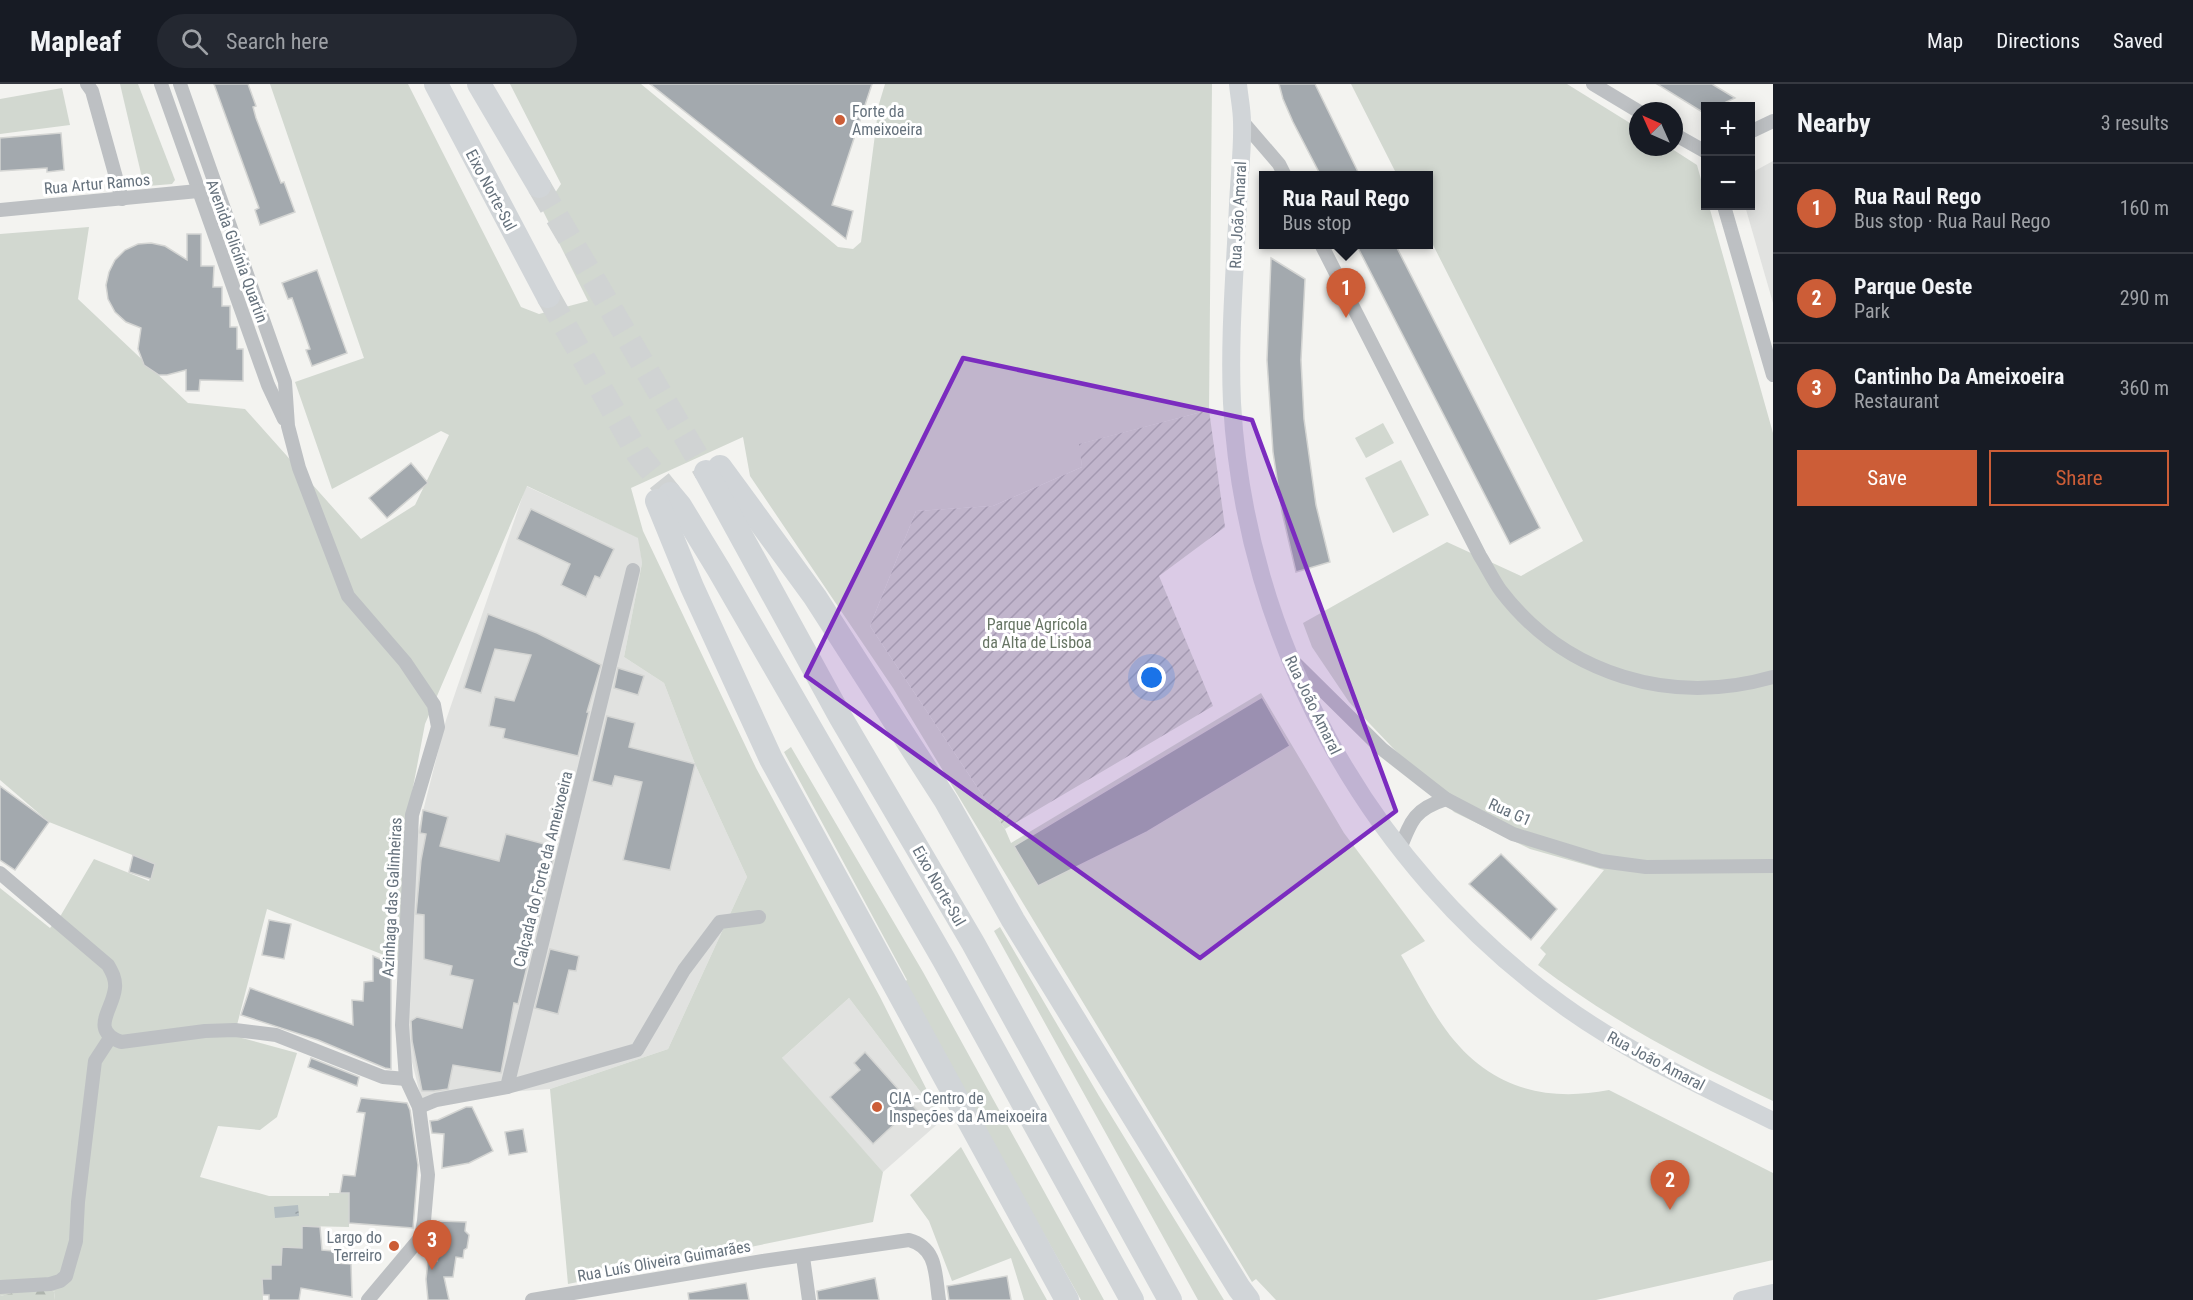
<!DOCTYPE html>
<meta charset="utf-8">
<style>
body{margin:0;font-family:"Roboto Condensed",sans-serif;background:#242831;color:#f1f3f6}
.controls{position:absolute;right:18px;top:18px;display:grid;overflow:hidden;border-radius:0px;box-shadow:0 3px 15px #0003}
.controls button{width:54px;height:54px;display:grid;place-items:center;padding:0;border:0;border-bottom:2px solid #363941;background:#171b24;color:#f1f3f6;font:30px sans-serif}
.compass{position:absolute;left:1629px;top:18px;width:54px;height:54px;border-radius:50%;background:#171b24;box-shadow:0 3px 15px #0003;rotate:315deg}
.you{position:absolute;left:1152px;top:594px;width:21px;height:21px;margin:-15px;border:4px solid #fff;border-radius:50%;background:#1a73e8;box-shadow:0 0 0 9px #1a73e833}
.badge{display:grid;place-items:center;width:39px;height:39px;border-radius:50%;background:#cc5d37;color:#fff;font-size:20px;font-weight:700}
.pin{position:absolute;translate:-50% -50px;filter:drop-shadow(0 2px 3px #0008)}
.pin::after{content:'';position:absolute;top:32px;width:21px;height:18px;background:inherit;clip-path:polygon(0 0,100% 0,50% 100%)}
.popup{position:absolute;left:1259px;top:87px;width:174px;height:78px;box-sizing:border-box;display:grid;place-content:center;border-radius:0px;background:#171b24;filter:drop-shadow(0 2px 4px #0005);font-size:20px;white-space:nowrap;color:#9ea1a6}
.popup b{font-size:22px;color:#f1f3f6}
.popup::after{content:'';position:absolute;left:50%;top:100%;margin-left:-12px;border:12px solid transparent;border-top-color:#171b24}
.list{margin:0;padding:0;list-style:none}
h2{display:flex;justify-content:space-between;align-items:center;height:78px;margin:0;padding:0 24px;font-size:26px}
h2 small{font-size:20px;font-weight:400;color:#9ea1a6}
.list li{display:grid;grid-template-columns:39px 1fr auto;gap:18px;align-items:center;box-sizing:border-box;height:90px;padding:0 24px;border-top:2px solid #363941}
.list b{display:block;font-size:22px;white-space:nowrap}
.list p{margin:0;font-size:20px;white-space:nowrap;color:#9ea1a6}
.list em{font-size:20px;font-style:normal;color:#9ea1a6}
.actions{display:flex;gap:12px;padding:18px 24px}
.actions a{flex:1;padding:14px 0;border:2px solid #cc5d37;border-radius:0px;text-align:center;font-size:21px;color:#cc5d37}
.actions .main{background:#cc5d37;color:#fff}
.icon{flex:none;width:33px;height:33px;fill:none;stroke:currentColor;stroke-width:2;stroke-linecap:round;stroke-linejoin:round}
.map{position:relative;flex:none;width:1773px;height:1216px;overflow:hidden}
header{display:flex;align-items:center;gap:36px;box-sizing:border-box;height:84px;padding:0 30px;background:#171b24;border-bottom:2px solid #363941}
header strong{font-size:28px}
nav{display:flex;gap:33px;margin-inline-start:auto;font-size:21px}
.search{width:420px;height:54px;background:#242831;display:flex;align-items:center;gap:15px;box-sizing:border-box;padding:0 21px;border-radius:33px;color:#9ea1a6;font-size:22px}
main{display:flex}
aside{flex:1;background:#171b24}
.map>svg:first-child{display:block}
.built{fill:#e1e2e0}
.green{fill:#d2d8d0}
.forest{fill:url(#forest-firs)}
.garden{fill:url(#garden-furrows)}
.water{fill:url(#water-ripples)}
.building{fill:#a3a9ae;stroke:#d4d5d3;stroke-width:1.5}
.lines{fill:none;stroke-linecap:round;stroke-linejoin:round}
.highway-tunnel{stroke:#d0d3d3;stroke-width:24;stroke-dasharray:24 12;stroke-linecap:butt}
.street{stroke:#bdc0c3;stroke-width:14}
.secondary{stroke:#d1d5d8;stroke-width:18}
.highway{stroke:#d1d5d8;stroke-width:24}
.marked{fill:#7b2cbf;fill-opacity:0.2;stroke:#7b2cbf;stroke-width:4.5;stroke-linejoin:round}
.poi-dot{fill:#cc5d37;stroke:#fff;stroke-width:2}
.labels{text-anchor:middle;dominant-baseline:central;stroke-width:6;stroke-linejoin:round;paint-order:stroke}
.poi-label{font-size:16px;fill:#66727d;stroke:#fff;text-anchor:start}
.street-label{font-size:16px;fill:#66727d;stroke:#fff}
.park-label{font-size:16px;fill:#677564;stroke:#fff}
</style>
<header>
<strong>Mapleaf</strong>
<div class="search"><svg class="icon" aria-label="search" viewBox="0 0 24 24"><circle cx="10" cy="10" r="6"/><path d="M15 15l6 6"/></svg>Search here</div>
<nav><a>Map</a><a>Directions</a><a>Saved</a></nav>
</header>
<main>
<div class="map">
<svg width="1773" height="1216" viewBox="0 0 1773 1216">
<defs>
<pattern id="forest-firs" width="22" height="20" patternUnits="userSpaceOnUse" patternTransform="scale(1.5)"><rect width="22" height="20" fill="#d2d8d0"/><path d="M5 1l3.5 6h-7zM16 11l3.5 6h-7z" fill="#aeb4ae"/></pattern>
<pattern id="garden-furrows" width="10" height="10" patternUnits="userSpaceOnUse" patternTransform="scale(1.5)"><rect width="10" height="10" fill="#d2d8d0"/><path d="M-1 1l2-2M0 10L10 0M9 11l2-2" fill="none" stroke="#aeb4ae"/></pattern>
<pattern id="water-ripples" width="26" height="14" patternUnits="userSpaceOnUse" patternTransform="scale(1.5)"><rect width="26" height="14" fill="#b4bec2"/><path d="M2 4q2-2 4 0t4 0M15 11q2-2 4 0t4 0" fill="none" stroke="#969fa3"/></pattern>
</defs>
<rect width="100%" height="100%" fill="#f3f3f0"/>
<g class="built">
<path d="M1773,77V219L1745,122H1750L1751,89Z"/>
<path d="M526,402L639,454L642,479L624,573L664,599L695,680L747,793L668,965L550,1005L421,1014L407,958L416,755L446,636Z"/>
<path d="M849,914L942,1036L883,1088L781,975Z"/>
</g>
<g class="green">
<path d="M120,0H138L175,96L172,100L148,102L143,98Z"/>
<path d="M270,0H408L521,223L539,230L588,217L543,127L561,100L510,0H641L838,163L853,165L861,158L879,20L885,0H1212L1209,326L1080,360L1082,383L993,422L916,427L870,542L1005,745L1011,759L1261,609L1344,749L1425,857L1401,871C1416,896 1429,923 1446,946C1487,1002 1542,1019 1609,1006L1773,1089V1176L1596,1216H1276L1256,1195L1252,1198L893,604L750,392L743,353L631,404L643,447L756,684L880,913L942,1036L849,914L782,974L883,1088L873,1138L568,1200L550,1005L668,965L747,793L695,680L664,599L624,573L642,479L638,454L527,402L425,640L407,735L399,877L267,825L237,941L242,954L297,969L277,1033L260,1046L218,1042L200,1093L269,1112H329V1109H349V1143L303,1142L302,1164H282L281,1181L271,1195H262L263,1216H54L55,1208L41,1202L0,1212V804L50,844L61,831L94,775L149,797L155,780L49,738L0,696V150L89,143L78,215L188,319L245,325L361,455L415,421L449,351L441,347L332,405L295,298L364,274Z"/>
<path d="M1351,0H1567L1638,44V63H1669L1697,81L1705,110L1706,122H1709L1773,349V1017C1688,977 1613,938 1538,881L1546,870L1540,864L1604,786L1530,765L1454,728L1349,618L1312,563L1303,539L1447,458L1521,492L1583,457L1429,153L1428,92L1397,91Z"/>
<path d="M62,4L70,41L0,50V15Z"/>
<path d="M1383,339L1394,359L1366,374L1355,354Z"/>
<path d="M1401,376L1429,431L1393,449L1365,394Z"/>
<path d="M791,663L923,888L1104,1216H1081L903,899L907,896L784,668Z"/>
<path d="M1000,843L1099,1012L1224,1216H1198L994,847Z"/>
<path d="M961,1063L1047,1216H1024L1011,1174L952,1197L929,1137L910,1111Z"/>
</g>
<path class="forest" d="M41,1202L55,1208L54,1216H0V1212Z"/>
<path class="garden" d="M1209,326L1225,443L1159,492L1213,622L1005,745L870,542L916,427L993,422L1082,383L1079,360Z"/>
<path class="water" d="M298,1121L299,1132L275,1134L274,1123Z"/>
<g class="building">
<path d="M214,0H248L256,22L253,23L256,34L281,99L284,98L295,128L260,141L255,126L259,124Z"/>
<path d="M650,0H872L832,121L853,127L846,155Z"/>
<path d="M1279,0H1315L1360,92H1321L1293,38L1283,15Z"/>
<path d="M1657,0H1712L1735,14L1718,22H1706L1704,29Z"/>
<path d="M61,49L64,86L47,88V84L0,87V54Z"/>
<path d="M187,150H201V182H214L213,203H222V222H230V243H237V265H243V297L200,296L199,307H186V286L167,291H159L144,281L138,265L141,244L126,238L115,228L108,215L106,201L109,188L115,176L125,166L138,160L151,159L165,162L187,176Z"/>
<path d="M1356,160H1395L1540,444L1510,460Z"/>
<path d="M1271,174L1305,195L1301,276L1304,335L1316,421L1330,478L1296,488L1282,428L1273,368L1267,276Z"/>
<path d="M317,186L347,269L312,282L306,266L310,265L301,239L292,214L288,215L282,199Z"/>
<path d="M411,379L428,399L387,434L369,414Z"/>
<path d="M531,425L614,465L600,494L595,492L586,513L561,501L570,480L517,455Z"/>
<path d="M488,530L537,549L601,581L587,628H589L578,672L503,654L505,645L489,642L495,613L514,617L531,571L495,565L481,609L464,604Z"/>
<path d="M618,584L644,592L638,611L614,604Z"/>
<path d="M1262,613L1290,662L1147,748L1038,802L1014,762Z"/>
<path d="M607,632L635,639L629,663L695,680L670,786L623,776L642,698L615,692L612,702L592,697Z"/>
<path d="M0,702L49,738L15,786L0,776Z"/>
<path d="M423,726L448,733L440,762L499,777L506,750L556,763L518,920L514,919L501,989L453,981L448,1005L434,1007H422L412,957L411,937L417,933L462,944L473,896L450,891L452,882L424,875V831L416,830L421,776L426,750L420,749Z"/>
<path d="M1501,770L1557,825L1531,856L1469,800Z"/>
<path d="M133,771L155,780L151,795L129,788Z"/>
<path d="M269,836L291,840L284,875L262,871Z"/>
<path d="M550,865L579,872L576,887L569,886L558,930L535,924Z"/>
<path d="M373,872L391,880V985L385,984L318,956L241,931L250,904L353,941L352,916L363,917L364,898L373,897Z"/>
<path d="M865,968L923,1033L911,1043L902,1033L873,1060L830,1013L860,986L854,979Z"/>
<path d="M311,974L359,993L357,1002L308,983Z"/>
<path d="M361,1014L407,1019L410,1026L418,1081L413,1144L349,1139V1109H340L343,1091L355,1092L365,1029L357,1028Z"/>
<path d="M466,1023H472L493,1067L469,1079L442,1084L444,1050L432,1049L430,1037L438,1036Z"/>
<path d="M523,1045L527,1068L509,1071L505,1048Z"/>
<path d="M439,1137L466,1138L465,1147L469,1151L467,1164L464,1166L463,1174L456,1173L453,1193H444L449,1216H428L426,1195L428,1178L437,1177Z"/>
<path d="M302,1142L320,1143L322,1166L334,1167L335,1179L351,1180L352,1213L301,1204L299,1216H269V1211H263L262,1195H271V1181H281L282,1163L302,1164Z"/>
<path d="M1007,1192L1011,1216H949L947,1202Z"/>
<path d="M875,1194L879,1216H818L817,1207Z"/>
<path d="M746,1199L749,1216H689L688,1209Z"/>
</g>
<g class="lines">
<g class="highway-tunnel">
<path d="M539,102L706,388"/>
<path d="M548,212L638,370L670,410"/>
</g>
<g class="street">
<path d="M87,0L92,7L122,115"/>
<path d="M161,0L268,301L284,335"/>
<path d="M180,0L285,298L288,342L299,384L348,512L405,578L434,621L438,643L412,731L402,941L406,995L419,1023L428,1091L424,1137L421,1153L368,1216"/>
<path d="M1593,0L1638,27"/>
<path d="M1242,37L1279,80L1285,92"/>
<path d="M1750,48L1773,37"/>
<path d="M1674,50L1706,68"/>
<path d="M1724,122L1773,291"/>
<path d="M0,126L198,107"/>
<path d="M1321,160L1480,472C1487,483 1493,496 1501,507C1566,592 1672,622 1773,593"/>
<path d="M1296,580L1382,665L1428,701L1446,715L1513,750L1601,777L1646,783L1773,782"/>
<path d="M1400,765C1411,736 1415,725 1446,715"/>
<path d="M0,789L108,881C112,888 116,895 115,904C113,926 89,946 121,958L205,947L235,946L276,951L383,993L406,995"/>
<path d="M507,1003L637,966L684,886L720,838L759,833"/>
<path d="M419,1023L436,1016L507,1003L633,486"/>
<path d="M803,1173L809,1216"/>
<path d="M0,1203L50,1200L60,1197L66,1192L76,1157L78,1118L95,977L110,954"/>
<path d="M532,1216L763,1177L909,1156C938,1164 935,1191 939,1216"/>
</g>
<g class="secondary">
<path d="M1238,0C1239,12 1242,25 1242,38C1243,65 1239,94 1238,121C1235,187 1229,253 1232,319C1245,556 1368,781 1561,920C1627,968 1700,1001 1773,1037"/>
<path d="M1742,1216L1773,1209"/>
</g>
<g class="highway">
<path d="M436,0L548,212"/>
<path d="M479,0L539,102"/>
<path d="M720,383L815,513L946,717L1013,836L1239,1204L1248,1216"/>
<path d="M706,388L841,634L973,859L1170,1216"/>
<path d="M670,410L680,422L719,486L944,876L1132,1216"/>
<path d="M657,417L692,503L771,675L1067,1216"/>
</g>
</g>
<path class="marked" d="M963,274L1252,336L1396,727L1200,874L806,592Z"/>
<g class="poi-dot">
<circle cx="840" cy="36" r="6"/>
<circle cx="877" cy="1023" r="6"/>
<circle cx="394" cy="1162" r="6"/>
</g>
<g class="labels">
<g class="poi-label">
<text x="852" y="27">Forte da<tspan x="852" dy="18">Ameixoeira</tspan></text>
<text x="889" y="1014">CIA - Centro de<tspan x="889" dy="18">Inspeções da Ameixoeira</tspan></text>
<text x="382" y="1153" text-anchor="end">Largo do<tspan x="382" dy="18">Terreiro</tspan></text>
</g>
<g class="street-label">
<text transform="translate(97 100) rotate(-5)">Rua Artur Ramos</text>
<text transform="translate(491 106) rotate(62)">Eixo Norte-Sul</text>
<text transform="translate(1238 131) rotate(-87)">Rua João Amaral</text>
<text transform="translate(237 167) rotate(70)">Avenida Glicínia Quartin</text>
<text transform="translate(1313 621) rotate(64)">Rua João Amaral</text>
<text transform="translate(1510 728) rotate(24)">Rua G1</text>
<text transform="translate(543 785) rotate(-76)">Calçada do Forte da Ameixoeira</text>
<text transform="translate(939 802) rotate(60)">Eixo Norte-Sul</text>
<text transform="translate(392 813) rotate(-87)">Azinhaga das Galinheiras</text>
<text transform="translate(1656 977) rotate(28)">Rua João Amaral</text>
<text transform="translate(664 1177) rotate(-10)">Rua Luís Oliveira Guimarães</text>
</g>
<g class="park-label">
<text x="1037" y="540">Parque Agrícola<tspan x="1037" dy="18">da Alta de Lisboa</tspan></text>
</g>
</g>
</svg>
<div class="controls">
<button>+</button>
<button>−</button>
</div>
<svg class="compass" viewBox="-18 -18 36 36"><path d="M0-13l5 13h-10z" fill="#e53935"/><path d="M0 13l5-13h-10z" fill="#9ea1a6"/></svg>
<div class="you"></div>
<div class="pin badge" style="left:1346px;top:234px">1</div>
<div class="popup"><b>Rua Raul Rego</b>Bus stop</div>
<div class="pin badge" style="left:1670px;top:1126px">2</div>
<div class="pin badge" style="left:432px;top:1186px">3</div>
</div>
<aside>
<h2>Nearby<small>3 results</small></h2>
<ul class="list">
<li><span class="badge">1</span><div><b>Rua Raul Rego</b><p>Bus stop · Rua Raul Rego</p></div><em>160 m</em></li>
<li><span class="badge">2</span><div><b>Parque Oeste</b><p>Park</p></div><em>290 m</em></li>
<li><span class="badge">3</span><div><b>Cantinho Da Ameixoeira</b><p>Restaurant</p></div><em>360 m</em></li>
</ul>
<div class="actions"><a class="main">Save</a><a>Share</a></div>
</aside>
</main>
